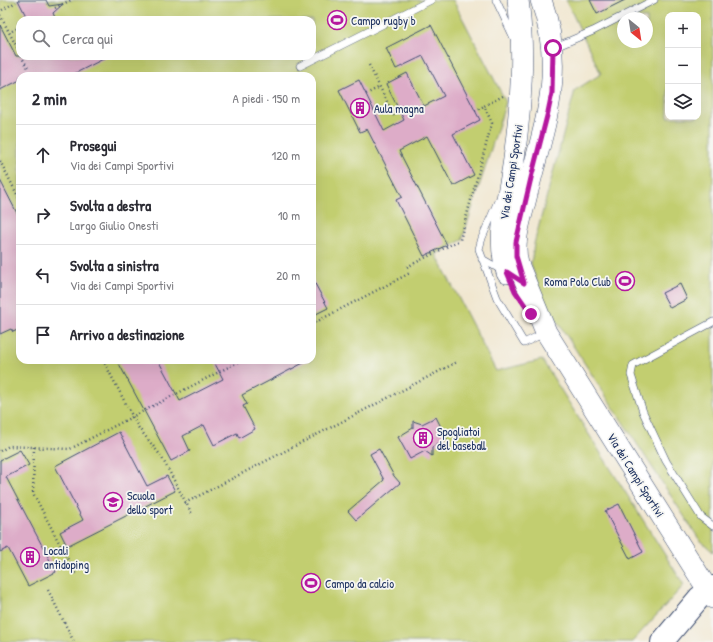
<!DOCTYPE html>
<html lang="it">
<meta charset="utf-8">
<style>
body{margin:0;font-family:"Patrick Hand",sans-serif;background:#f7f7f7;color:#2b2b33}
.controls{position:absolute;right:12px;top:12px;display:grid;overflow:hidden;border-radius:8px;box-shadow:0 4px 16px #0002}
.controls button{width:36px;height:36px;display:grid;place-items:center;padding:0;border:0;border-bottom:1px solid #e1e1e2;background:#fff;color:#2b2b33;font:20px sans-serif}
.compass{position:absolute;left:617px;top:12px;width:36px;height:36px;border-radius:50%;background:#fff;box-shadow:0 4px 16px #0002;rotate:150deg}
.stop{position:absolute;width:12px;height:12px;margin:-9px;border:3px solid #b5179e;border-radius:50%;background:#fff}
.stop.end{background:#b5179e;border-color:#fff;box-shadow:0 1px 4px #0008}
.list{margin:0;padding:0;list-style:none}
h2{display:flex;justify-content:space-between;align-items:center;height:52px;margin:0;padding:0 16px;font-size:17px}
h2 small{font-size:13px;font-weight:400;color:#7c7c81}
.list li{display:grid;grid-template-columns:26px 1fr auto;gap:12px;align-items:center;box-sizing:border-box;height:60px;padding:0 16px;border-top:1px solid #e1e1e2}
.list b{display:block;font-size:15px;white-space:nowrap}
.list p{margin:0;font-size:13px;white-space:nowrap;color:#7c7c81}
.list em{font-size:13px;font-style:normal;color:#7c7c81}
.icon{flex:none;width:22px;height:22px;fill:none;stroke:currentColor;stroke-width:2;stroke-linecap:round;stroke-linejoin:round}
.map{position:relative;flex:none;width:713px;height:642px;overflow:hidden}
.search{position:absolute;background:#fff;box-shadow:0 4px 16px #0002;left:16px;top:16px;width:300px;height:44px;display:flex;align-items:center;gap:10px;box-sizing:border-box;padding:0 14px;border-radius:12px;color:#7c7c81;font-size:15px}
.panel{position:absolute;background:#fff;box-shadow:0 4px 16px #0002;left:16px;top:72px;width:300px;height:292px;border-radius:12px}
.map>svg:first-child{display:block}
.garden{fill:#c2ce70;stroke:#6e7e67;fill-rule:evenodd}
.building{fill:#ddacc8}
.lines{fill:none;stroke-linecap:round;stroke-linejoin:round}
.lane-casing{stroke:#3b4b6f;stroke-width:8}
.primary-casing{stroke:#3b4b6f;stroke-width:22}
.highway-casing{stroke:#3b4b6f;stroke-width:24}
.path{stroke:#3b4b6f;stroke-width:2.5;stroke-dasharray:1 3;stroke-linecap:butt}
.lane{stroke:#fff;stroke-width:7}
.primary{stroke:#fff;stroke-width:21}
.highway{stroke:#fff;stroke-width:22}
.route{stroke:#b5179e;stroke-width:5}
.labels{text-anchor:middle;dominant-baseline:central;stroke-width:3.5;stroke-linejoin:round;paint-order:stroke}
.poi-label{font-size:12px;fill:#1b2f5e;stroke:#f6f6f2;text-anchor:start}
.street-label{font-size:12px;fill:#1b2f5e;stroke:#f6f6f2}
</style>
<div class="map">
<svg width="713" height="642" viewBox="0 0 713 642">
<rect width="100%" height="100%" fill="#f6f6f2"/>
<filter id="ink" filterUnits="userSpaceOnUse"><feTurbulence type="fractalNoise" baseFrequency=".025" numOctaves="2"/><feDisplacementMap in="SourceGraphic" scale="8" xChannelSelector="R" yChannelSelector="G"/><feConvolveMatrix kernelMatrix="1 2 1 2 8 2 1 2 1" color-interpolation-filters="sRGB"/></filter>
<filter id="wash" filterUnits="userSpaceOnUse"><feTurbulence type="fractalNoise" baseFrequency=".012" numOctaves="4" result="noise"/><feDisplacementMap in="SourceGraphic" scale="16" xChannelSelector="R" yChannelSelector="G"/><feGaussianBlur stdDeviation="0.9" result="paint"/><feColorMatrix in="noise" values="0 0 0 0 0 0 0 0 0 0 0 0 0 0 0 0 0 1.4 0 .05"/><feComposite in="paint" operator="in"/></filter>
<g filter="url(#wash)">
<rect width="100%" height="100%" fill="#f1e7d0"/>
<g class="garden">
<path d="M0,0H453L506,102L462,240L436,254L496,371L542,360L684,585L632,642H0ZM20,20H312V56H20ZM20,76H312V360H20Z"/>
<path d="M566,0H713V552L699,539L542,298L531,264L534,244L575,90L601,74ZM668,15H698V117H668ZM623,18H647V42H623Z"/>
</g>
<g id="blocks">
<g class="building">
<path d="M18,0H46L49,6L63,4L53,13L56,20H28Z"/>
<path d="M590,0H625L597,14Z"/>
<path d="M0,25L16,56H109L70,76H20V80L0,90Z"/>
<path d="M431,25L480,120L453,134L474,175L453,186L427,136L399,151L447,245L424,256L396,200L402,197L367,129L360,132L339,90L359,80L384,131L404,120L386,84L407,73L424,106L444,96L423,56L396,69L386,48Z"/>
<path d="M0,180L20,219V329L13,332L11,329L0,334Z"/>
<path d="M312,278L328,308L312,316Z"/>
<path d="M680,284L687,299L670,308L662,293Z"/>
<path d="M117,360H158L180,401L223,379L213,360H309L242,395L247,404L243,406L255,429L239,438L237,433L214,445L204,425L183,436L190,451L171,461Z"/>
<path d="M436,417L447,439L432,447V456L425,451L410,459L398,437L413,428V421L422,424Z"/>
<path d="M119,432L147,486L167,476L175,491L67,546L60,532L83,520L55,466Z"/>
<path d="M379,449L394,476L400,483L356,520L348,511L384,480L370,454Z"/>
<path d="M20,450L29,465L6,477L56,572L28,586L8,548L0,552V460Z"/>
<path d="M619,504L643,552L630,559L605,511Z"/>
</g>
</g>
</g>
<g filter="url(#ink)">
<use href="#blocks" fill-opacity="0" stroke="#3b4b6f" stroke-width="1"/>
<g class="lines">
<defs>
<g id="lane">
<path d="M496,0L514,38"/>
<path d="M553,48L593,31L654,0"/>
<path d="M300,66L431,0"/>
<path d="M498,201L482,238L479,249L497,298L524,343L544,333"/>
<path d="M482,259L503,271"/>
<path d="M713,322L633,365L631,375L643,412L666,461L701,517L713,526"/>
</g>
<g id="primary">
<path d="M541,0C567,73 543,127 526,198C521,219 512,242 518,264L546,332L713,598"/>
<path d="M507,273C495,234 509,198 514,159C521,106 525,53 518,0"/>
</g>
<path id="highway" d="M662,642L699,598L713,587"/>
</defs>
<use href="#lane" class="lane-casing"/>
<use href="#primary" class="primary-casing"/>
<use href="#highway" class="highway-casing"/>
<g class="path">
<path d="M55,8L71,0"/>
<path d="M2,10L16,2"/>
<path d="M0,15L20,53"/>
<path d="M12,31L20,27"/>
<path d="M21,56L28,68"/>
<path d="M369,65L394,116"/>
<path d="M366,94L380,87"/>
<path d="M392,111L398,108"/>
<path d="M475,111L484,106"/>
<path d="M0,161L20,200"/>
<path d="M407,267L460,240L492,123L484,106L503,96"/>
<path d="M312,324L410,273"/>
<path d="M103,360L138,427L161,456L192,514"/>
<path d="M34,447L33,493L76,575"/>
<path d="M0,451L9,446L70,449L242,360"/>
<path d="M185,503L457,362"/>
<path d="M48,590L74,642"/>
</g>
<use href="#lane" class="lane"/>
<use href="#primary" class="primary"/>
<use href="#highway" class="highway"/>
</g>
</g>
<g class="lines" filter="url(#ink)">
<path class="route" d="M531,314L515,291L507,272L524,283L516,256V242L531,178L548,112L552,93L553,48"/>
</g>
<defs>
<symbol id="stadium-ring" viewBox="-11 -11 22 22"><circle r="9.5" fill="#f6f6f2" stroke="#b5179e" stroke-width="1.5"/><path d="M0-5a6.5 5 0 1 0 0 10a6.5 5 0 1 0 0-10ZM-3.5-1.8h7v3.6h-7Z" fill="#b5179e"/></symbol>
<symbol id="building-ring" viewBox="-11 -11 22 22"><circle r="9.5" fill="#f6f6f2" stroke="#b5179e" stroke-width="1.5"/><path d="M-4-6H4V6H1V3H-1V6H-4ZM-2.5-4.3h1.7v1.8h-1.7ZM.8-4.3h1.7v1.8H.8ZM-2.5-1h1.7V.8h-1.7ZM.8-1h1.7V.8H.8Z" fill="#b5179e"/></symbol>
<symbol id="university-ring" viewBox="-11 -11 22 22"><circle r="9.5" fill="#f6f6f2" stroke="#b5179e" stroke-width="1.5"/><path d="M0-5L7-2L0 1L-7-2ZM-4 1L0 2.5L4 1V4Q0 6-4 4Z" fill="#b5179e"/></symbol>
</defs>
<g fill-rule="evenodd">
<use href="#stadium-ring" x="326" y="9" width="22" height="22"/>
<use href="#building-ring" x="349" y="97" width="22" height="22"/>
<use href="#stadium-ring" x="614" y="270" width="22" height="22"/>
<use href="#building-ring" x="412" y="427" width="22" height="22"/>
<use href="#university-ring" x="102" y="491" width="22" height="22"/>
<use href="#building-ring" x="19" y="546" width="22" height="22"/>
<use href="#stadium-ring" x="300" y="572" width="22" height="22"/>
</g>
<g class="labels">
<g class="poi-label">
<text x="351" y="20">Campo rugby b</text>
<text x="374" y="108">Aula magna</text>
<text x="611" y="281" text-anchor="end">Roma Polo Club</text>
<text x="437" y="431">Spogliatoi<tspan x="437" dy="14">del baseball</tspan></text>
<text x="127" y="495">Scuola<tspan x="127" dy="14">dello sport</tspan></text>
<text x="44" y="550">Locali<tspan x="44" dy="14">antidoping</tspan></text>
<text x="325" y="583">Campo da calcio</text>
</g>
<g class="street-label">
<text transform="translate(511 172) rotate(-81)">Via dei Campi Sportivi</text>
<text transform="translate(636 475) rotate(58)">Via dei Campi Sportivi</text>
</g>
</g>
</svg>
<div class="controls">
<button>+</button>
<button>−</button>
<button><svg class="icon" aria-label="layers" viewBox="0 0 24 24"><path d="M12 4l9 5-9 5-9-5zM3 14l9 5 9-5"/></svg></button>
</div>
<svg class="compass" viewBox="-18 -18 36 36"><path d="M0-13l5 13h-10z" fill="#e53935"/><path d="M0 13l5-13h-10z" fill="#7c7c81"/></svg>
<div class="stop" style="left:553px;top:48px"></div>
<div class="stop end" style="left:531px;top:314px"></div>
<div class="search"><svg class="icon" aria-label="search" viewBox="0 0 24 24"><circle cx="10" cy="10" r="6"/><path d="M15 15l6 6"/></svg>Cerca qui</div>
<section class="panel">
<h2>2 min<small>A piedi · 150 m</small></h2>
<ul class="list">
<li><svg class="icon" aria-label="ahead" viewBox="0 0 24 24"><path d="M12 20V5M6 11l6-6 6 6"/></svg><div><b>Prosegui</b><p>Via dei Campi Sportivi</p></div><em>120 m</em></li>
<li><svg class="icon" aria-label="right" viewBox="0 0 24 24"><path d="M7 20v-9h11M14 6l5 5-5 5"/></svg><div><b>Svolta a destra</b><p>Largo Giulio Onesti</p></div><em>10 m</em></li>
<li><svg class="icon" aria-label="left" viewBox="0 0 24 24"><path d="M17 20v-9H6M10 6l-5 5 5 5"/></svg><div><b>Svolta a sinistra</b><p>Via dei Campi Sportivi</p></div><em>20 m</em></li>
<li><svg class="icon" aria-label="arrive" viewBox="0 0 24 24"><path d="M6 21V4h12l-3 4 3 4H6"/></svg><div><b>Arrivo a destinazione</b></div></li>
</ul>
</section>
</div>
